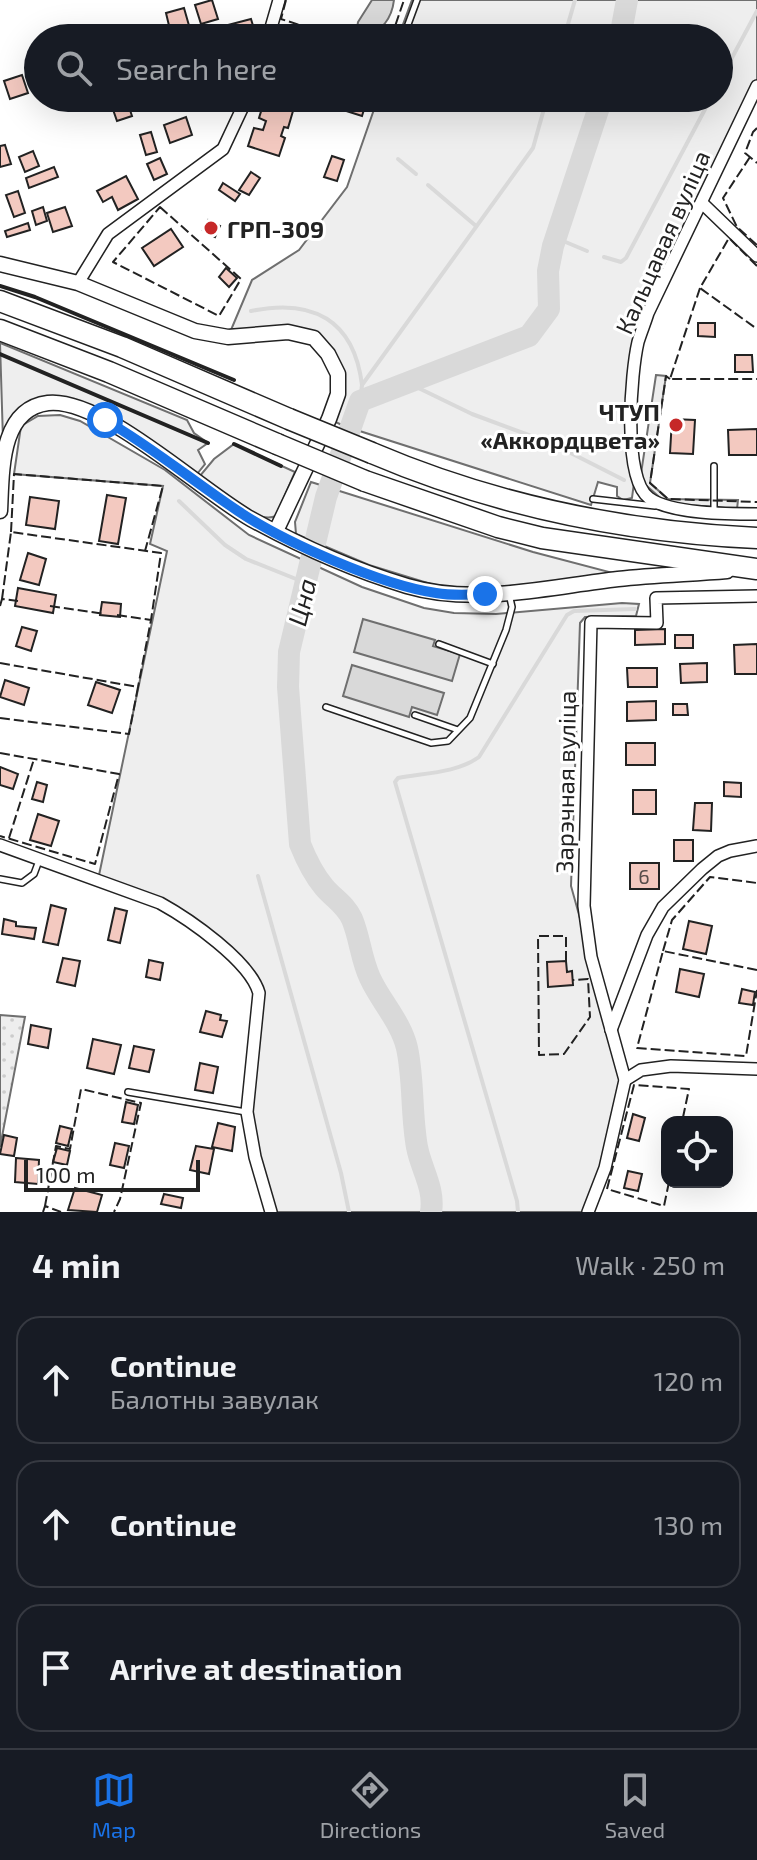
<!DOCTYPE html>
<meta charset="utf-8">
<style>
body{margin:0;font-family:"Exo 2",sans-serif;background:#20242c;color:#f1f3f6}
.controls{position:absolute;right:24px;bottom:24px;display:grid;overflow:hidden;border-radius:16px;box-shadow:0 8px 32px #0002}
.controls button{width:72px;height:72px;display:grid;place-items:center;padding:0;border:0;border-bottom:2px solid #363941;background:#171b24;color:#f1f3f6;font:40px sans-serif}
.scale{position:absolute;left:24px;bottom:20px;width:176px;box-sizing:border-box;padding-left:8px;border:4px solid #222;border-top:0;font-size:22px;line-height:28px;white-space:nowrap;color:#222;-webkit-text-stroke:6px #fff;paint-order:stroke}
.stop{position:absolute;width:24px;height:24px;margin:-18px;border:6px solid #1a73e8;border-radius:50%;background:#fff}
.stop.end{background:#1a73e8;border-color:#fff;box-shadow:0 2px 8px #0008}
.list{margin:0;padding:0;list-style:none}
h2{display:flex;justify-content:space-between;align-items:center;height:104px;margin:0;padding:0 32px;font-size:34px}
h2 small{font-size:26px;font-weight:400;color:#9ea1a6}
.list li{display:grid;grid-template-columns:52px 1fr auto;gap:24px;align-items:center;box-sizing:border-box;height:128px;margin:0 16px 16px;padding:0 16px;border:2px solid #363941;border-radius:24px}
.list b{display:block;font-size:30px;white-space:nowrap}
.list p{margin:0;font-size:26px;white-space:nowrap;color:#9ea1a6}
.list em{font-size:26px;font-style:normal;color:#9ea1a6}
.icon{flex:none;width:44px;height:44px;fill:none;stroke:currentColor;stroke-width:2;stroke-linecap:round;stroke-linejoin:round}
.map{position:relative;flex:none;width:757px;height:1212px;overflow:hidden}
.search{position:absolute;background:#171b24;box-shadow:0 8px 32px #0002;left:24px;right:24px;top:24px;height:88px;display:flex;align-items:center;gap:20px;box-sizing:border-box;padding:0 28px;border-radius:44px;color:#9ea1a6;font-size:30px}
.sheet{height:536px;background:#171b24}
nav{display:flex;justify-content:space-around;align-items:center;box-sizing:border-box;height:112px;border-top:2px solid #363941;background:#171b24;font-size:22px;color:#9ea1a6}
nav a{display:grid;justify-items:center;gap:4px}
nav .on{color:#1a73e8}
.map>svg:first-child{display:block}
.grass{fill:#eee;stroke:#6f6f6f;stroke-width:2}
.garden{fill:url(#garden-dots);stroke:#6f6f6f;stroke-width:2}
.parking{fill:#ededed;stroke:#6f6f6f;stroke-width:2}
.water{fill:#d9d9d9;stroke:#6f6f6f;stroke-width:2}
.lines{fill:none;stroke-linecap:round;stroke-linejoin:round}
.stream{stroke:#d9d9d9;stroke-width:4}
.river{stroke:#d9d9d9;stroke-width:22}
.building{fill:#f3c9c0;stroke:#222;stroke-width:2}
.lane-casing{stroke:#222;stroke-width:8}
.street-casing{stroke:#222;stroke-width:14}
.secondary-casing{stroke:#222;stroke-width:17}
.highway-casing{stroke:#222;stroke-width:23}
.lane{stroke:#fff;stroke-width:5}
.street{stroke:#fff;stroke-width:11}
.secondary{stroke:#fff;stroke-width:14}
.highway{stroke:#fff;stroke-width:20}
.highway-bridge-casing{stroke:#222;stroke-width:23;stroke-linecap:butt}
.highway-bridge{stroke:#fff;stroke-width:20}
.fence{stroke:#222;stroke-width:2;stroke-dasharray:10 4;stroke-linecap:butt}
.wall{stroke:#222;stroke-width:4}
.route{stroke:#1a73e8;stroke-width:10}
.poi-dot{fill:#c62828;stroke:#fff;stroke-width:3}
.labels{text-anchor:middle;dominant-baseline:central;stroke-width:6;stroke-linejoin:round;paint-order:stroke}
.number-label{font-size:20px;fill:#564c4a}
.poi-label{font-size:24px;font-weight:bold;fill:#222;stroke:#fff;text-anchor:start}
.street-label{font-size:24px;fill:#222;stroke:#fff}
.water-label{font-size:26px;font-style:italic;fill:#222;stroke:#fff}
</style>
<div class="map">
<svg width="757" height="1212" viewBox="0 0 757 1212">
<defs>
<pattern id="garden-dots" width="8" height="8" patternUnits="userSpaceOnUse" patternTransform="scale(2)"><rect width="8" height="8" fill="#eee"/><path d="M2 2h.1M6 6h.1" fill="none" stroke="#ccc" stroke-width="1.8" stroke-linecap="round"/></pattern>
</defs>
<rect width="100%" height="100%" fill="#fff"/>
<g class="grass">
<path d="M412,0H757V86L638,343L635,475L632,498L623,500L617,496V487L598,482L591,505L344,426L329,419L338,374L314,338L228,337L252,280L299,250L347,187L378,98H719V38H398Z"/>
<path d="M0,343L187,420L194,433L208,443L198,450L205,464L193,479L105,420L39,404L3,440Z"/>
<path d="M60,415L80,421L165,470L249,535L362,587L424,608L454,613L496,614L622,603L639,604L636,616L585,617L580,623L571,886L625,1080L588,1212H271L247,1112L256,980L181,914L98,880L167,551L150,544L163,486L14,474L21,426L38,416Z"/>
<path d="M234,444L295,472L276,516C254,525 218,490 199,477L214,459Z"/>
<path d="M311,482L533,552L613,573L610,577L473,589L434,585L369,565L296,534L295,522Z"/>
</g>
<path class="garden" d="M0,1015L25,1017L0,1147Z"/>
<path class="parking" d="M656,375L666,376L650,483L668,499L738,500L737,509L666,503L640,480Z"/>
<g class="water">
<path d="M372,0H394C392,17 382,34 364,33L357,28L358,22Z"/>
<path d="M363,619L435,640L433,646L460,654L452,681L354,652Z"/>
<path d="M352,665L444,693L437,715L412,707L409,717L343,696Z"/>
</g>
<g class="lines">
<g class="stream">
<path d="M564,38L575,0"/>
<path d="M719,82L757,11"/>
<path d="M398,159L416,174"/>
<path d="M428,185L476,226"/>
<path d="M556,238L587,251"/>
<path d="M604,257L621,262L626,258L711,98"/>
<path d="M251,311C313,298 354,320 362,385"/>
<path d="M406,382L472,414L553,444L624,480"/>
<path d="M360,401L362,385L533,148L547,98"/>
<path d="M179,501L225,545L246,559L306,583"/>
<path d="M258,876L341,1173L349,1212"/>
<path d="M518,1212L517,1201L395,782L398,778C424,773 457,773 479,757L567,615L574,611L635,609"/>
</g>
<g class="river">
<path d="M620,38L627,0"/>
<path d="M431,1212C435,1188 421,1169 417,1147C411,1114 414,1081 407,1048C401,1022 381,1002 370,978C361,959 360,938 352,919C345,904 334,899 324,887C313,874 306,859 300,844L288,687L289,652L326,497L360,401L529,336L549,309L548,271L553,246L602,98"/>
</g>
</g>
<g class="building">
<path d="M212,0L218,19L201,24L195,5Z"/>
<path d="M184,8L190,29L171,34L166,13Z"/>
<path d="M251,19L254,29L231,35L228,25Z"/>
<path d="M22,75L28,93L10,99L4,81Z"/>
<path d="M109,98H126L132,116L117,121Z"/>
<path d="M340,98H351L366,103L362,116L337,108Z"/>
<path d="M264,102L293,111L288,128L284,127L281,136L285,138L279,156L248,146L254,128L263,130L266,121L259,118Z"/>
<path d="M186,117L192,135L170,143L164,125Z"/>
<path d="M151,132L157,152L146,155L140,135Z"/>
<path d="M5,145L11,164L0,167V146Z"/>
<path d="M33,151L39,166L25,172L19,157Z"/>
<path d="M332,156L344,160L337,181L324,177Z"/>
<path d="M160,158L167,174L154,180L147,164Z"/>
<path d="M54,167L58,177L29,188L26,178Z"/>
<path d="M251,172L260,178L249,195L239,190Z"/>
<path d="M126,176L138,199L118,210L112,197L103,202L97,191Z"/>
<path d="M223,183L240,194L235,201L219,190Z"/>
<path d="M18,191L25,213L14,217L6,195Z"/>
<path d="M43,207L47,221L36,225L32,211Z"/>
<path d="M65,207L72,226L53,232L47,213Z"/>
<path d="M208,220L220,226L215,237L203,230Z"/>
<path d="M28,223L30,230L7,237L5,231Z"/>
<path d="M171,229L183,247L154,266L142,248Z"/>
<path d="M226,268L237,278L229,287L219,277Z"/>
<path d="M698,323H715V337L698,336Z"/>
<path d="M735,355H752L753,372H735Z"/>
<path d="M672,419L695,420L693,454L670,453Z"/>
<path d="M757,429V455H729L728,430Z"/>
<path d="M107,495L126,498L118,544L99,541Z"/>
<path d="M30,497L59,501L55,529L26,525Z"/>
<path d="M28,553L46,559L39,585L20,580Z"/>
<path d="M18,588L56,595L53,613L15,606Z"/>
<path d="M102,602L121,604L120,617L100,615Z"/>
<path d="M22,627L37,631L31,651L16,646Z"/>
<path d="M665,629V644L635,645V630Z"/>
<rect x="675" y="635" width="18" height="13"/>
<path d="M757,644V674H735L734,645Z"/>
<path d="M707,663V682L681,683L680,664Z"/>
<path d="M627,668H657V687H628Z"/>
<path d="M5,680L29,688L24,705L0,697Z"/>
<path d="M96,682L120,690L112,713L88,705Z"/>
<path d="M656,701V720L627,721V702Z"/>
<path d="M673,704H687L688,715H673Z"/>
<rect x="626" y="743" width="29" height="22"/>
<path d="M0,767L18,774L13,789L0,785Z"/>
<path d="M37,782L47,785L43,802L32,799Z"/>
<path d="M724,782L741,783V797L724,796Z"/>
<rect x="633" y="790" width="23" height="24"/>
<path d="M695,803H712L711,831L693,830Z"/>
<path d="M38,814L59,821L51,846L30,840Z"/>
<rect x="674" y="840" width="19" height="21"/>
<rect x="630" y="863" width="29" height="26"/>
<path d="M51,905L66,909L58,945L43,942Z"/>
<path d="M115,908L127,911L120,943L108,940Z"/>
<path d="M4,919L16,922V926L36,928L34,939L2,934Z"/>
<path d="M689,921L712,926L706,954L683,949Z"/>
<path d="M63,958L80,961L75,986L57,982Z"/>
<path d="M149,960L163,963L160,980L146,977Z"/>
<path d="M566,961L567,972L572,971L573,985L548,987L547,962Z"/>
<path d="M680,969L704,974L699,997L676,992Z"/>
<path d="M742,989L755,992L753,1005L739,1003Z"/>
<path d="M206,1011L221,1015L220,1020L227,1021L222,1037L200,1032Z"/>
<path d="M31,1025L51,1029L48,1048L28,1044Z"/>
<path d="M93,1039L121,1045L114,1074L87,1068Z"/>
<path d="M134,1046L154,1050L149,1072L129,1068Z"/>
<path d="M200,1063L218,1067L213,1093L195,1090Z"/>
<path d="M126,1102L138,1105L134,1124L122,1122Z"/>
<path d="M633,1114L645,1118L639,1141L627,1138Z"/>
<path d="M218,1123L235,1127L232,1151L212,1147Z"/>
<path d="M60,1126L72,1129L68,1146L56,1143Z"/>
<path d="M4,1135L17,1138L14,1156L0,1154Z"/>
<path d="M115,1143L129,1146L124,1168L110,1165Z"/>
<path d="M196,1146L214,1149L209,1174L190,1170Z"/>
<path d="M57,1148L70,1151L67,1165L53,1162Z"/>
<path d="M16,1158L39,1160L38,1184L15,1182Z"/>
<path d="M628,1171L642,1174L638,1191L624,1188Z"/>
<path d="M75,1188L102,1195L97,1212L68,1210Z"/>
<path d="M164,1194L183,1198L181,1208L161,1204Z"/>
</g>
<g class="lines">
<defs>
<g id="lane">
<path d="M403,38L417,0"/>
<path d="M593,499L655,506"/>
<path d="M714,511V466"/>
<path d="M439,644L493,664"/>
<path d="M326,707L431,743L448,741L470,718L506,630L512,607L509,594"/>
<path d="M415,715L458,730"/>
<path d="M0,879L22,883L34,874L40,858"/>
<path d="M128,1092L246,1112"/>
</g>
<g id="street">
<path d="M268,38L279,0"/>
<path d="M757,86L648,313C645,323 641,332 638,342C631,372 622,478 649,498C671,514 729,514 757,514"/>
<path d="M702,203L757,256"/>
<path d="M78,283L108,234L223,149L247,98"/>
<path d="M0,845L160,903C189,919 250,961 259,993L247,1112L255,1157L271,1212"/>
<path d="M611,1030L647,935L663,907L702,869L718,856L730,851L757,846"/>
<path d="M625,1080L641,1070L671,1066L757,1069"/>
<path d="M588,1212L605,1168L625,1080L591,957L584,906L591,622L657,623L656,598L757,596"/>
</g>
<g id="secondary">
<path d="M0,264L78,283L195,331L228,337L288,332L314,338L328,354L338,374V394L329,419L276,531"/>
<path d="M0,511C2,470 0,409 48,403C102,397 202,492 251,519C300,546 353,570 407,586C475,606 548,587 618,579C654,575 691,574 727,571"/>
</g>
<g id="highway">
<path d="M0,301L122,347L289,419"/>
<path d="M0,330L109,372L277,444"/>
<path d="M372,453C494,505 625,532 757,538"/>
<path d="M365,481L498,527L542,538L757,569"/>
</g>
</defs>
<use href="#lane" class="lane-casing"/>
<use href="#street" class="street-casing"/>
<use href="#secondary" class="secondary-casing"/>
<use href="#highway" class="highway-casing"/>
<use href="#lane" class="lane"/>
<use href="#street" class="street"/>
<use href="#secondary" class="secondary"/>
<use href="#highway" class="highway"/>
<defs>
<g id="highway-bridge">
<path d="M289,419L372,453"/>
<path d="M277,444L365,481"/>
</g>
</defs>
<use href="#highway-bridge" class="highway-bridge-casing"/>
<use href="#highway-bridge" class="highway-bridge"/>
<g class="fence">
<path d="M286,0L281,19L340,38"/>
<path d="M391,38L404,0"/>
<path d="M757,128L753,132L745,153L757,163"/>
<path d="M750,157L723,198L737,227L757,245"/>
<path d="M160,207L241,279L219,316L113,262Z"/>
<path d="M757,266L729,238L700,288L757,329"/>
<path d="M700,288L670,379H757"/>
<path d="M670,379L666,376L650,483L668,499L757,502"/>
<path d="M11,532L14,474L163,486L145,551"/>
<path d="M2,599L11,532L161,553L151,620"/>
<path d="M0,606L2,599L18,601"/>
<path d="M50,606L105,614"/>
<path d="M117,615L151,620L138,687"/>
<path d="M0,663L138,687L129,734L0,718"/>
<path d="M0,753L119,774L95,864L0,836"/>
<path d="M9,838L34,759"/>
<path d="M663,951L672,920L710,877L757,883"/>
<path d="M566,961V936H538L539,1055L564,1054L590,1017L588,979L573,980"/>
<path d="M757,970L663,951L637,1048L746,1056L757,990"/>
<path d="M669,1182L664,1206L607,1189L634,1085L689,1089L682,1122"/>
<path d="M45,1206L56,1146L70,1149L81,1089L141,1103L120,1199L114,1212"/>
<path d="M43,1212L45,1206L61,1212"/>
</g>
<g class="wall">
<path d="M0,286L35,297L234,380"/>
<path d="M0,354L208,443"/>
<path d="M234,444L281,466"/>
</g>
</g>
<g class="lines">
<path class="route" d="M105,420C152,447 193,481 238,511C284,542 381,585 436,593C453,596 469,595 485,594"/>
</g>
<g class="poi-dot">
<circle cx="211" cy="228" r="8"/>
<circle cx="676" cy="425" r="8"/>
</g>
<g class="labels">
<g class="number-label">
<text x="644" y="876">6</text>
</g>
<g class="poi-label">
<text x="227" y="228">ГРП-309</text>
<text x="660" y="411" text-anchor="end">ЧТУП<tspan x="660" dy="28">«Аккордцвета»</tspan></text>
</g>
<g class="street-label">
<text transform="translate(662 242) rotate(-66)">Кальцавая вуліца</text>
<text transform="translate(565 782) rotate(-89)">Зарэчная вуліца</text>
</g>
<g class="water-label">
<text transform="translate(301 602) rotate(-76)">Цна</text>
</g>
</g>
</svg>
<div class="controls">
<button><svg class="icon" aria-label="locate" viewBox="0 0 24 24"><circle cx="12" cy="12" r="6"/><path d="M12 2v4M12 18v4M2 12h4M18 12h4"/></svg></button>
</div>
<div class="scale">100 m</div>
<div class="stop" style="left:105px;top:420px"></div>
<div class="stop end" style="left:485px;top:594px"></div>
<div class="search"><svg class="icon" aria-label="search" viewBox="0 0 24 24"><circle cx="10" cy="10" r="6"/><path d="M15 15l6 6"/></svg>Search here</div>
</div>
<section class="sheet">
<h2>4 min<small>Walk · 250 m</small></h2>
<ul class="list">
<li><svg class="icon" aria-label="ahead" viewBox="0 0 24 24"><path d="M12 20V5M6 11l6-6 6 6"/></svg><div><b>Continue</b><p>Балотны завулак</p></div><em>120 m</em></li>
<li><svg class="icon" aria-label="ahead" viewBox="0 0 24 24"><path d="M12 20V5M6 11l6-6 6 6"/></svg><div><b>Continue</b></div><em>130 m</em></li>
<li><svg class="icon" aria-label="arrive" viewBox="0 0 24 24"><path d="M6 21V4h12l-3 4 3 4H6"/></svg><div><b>Arrive at destination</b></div></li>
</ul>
</section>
<nav>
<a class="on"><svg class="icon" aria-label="map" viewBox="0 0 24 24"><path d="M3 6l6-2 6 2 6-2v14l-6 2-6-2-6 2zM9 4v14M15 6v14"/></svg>Map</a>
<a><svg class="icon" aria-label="directions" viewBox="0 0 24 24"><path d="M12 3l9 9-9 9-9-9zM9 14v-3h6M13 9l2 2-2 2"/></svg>Directions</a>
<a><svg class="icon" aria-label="saved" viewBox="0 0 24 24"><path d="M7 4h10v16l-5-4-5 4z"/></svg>Saved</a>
</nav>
